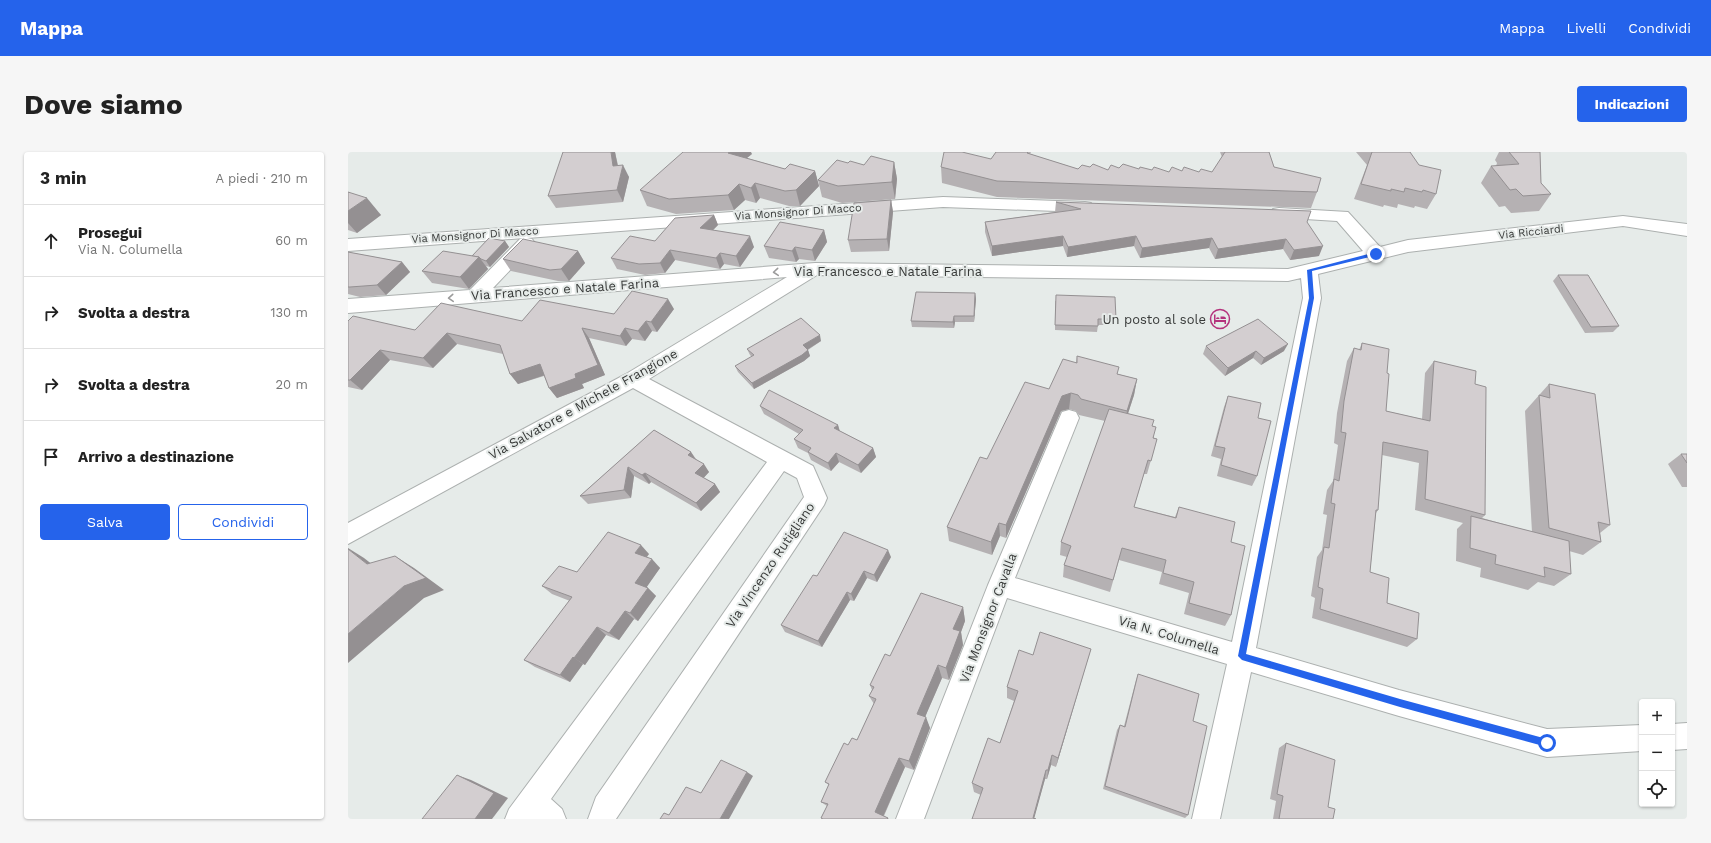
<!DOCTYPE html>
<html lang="it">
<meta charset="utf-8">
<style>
body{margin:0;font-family:"Work Sans",sans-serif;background:#f6f6f6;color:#222}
.controls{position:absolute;right:12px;bottom:12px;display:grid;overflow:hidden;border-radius:4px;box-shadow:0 1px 3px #0004}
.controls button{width:36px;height:36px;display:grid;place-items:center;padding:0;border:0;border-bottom:1px solid #e0e0e0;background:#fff;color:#222;font:20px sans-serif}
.stop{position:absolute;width:12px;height:12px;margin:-9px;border:3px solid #2563eb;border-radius:50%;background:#fff}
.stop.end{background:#2563eb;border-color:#fff;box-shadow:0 1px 4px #0008}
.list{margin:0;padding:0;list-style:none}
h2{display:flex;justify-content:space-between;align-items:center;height:52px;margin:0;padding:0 16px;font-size:17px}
h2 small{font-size:13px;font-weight:400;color:#767676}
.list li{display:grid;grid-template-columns:26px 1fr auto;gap:12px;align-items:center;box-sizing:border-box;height:72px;padding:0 16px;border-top:1px solid #e0e0e0}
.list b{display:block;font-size:15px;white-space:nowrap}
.list p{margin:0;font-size:13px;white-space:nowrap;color:#767676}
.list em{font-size:13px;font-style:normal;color:#767676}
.actions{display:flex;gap:8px;padding:12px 16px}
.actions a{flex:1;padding:9px 0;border:1px solid #2563eb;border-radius:4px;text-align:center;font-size:14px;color:#2563eb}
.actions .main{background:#2563eb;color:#fff}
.icon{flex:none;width:22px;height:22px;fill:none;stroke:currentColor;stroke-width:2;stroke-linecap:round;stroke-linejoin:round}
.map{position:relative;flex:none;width:1339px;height:667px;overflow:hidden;border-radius:4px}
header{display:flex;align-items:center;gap:24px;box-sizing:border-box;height:56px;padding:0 20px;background:#2563eb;color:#fff}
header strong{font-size:19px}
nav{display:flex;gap:22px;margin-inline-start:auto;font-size:14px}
.intro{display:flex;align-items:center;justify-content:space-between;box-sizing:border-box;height:96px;padding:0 24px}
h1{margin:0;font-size:28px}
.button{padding:10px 18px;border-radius:4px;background:#2563eb;color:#fff;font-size:14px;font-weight:700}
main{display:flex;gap:24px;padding:0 24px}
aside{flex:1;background:#fff;border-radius:4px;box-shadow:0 1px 3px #0004}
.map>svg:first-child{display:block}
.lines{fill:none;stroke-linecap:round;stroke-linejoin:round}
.minor-casing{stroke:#acb0af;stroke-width:2}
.minor{fill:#fff;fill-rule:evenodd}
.wall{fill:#b5b1b3}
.shaded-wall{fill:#949092}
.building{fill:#d3ced0;stroke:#949092}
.oneway{stroke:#9c9c9c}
.route{fill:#2563eb}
.labels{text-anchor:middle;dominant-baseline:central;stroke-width:4;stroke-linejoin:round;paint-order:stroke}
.far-street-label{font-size:11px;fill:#383a39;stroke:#e6ebe9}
.street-label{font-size:13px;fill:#383a39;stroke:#e6ebe9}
.poi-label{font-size:13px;fill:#383a39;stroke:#e6ebe9;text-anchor:end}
</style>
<header>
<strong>Mappa</strong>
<nav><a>Mappa</a><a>Livelli</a><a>Condividi</a></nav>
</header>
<div class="intro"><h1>Dove siamo</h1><a class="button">Indicazioni</a></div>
<main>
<aside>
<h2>3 min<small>A piedi · 210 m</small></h2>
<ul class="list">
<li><svg class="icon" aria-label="ahead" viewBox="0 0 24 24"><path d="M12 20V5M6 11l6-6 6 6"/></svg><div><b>Prosegui</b><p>Via N. Columella</p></div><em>60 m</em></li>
<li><svg class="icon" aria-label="right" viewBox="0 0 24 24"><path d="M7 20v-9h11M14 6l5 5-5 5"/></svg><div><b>Svolta a destra</b></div><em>130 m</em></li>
<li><svg class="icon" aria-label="right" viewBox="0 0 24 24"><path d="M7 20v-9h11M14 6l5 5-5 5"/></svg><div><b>Svolta a destra</b></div><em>20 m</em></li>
<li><svg class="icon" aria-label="arrive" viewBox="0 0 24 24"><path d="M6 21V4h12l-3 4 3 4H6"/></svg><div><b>Arrivo a destinazione</b></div></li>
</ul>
<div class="actions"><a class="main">Salva</a><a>Condividi</a></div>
</aside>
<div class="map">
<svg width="1339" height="667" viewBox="0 0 1339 667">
<rect width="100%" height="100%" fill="#e6ebe9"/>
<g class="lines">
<defs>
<g id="minor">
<path d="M595,45L737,50L743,51L745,55L743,59L737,60L595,55L179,86L184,87L187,91L184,95L145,136L467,111L940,117L1015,99L989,69L925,65L923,61L925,57L931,56L1000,60L1032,95L1060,88L1275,64L1339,72V84L1275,74L1060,100L970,122L973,146L908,496L1051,538L1199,577L1294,573V599L1199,605L1051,564L903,520L872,667H844L879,512L659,446L576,667H548L640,433L714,260L721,258L728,260L731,266L667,426L884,490L955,146L953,126L940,129L469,123L301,227L465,314L479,346L476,353L268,667H240L248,645L456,345L449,326L436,319L203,647L214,657L218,667H157L161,657L419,310L285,236L0,392V371L278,222L439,125L0,161V147L122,138L172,87L176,86L0,99V87Z"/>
<path d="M1339,571V597L1324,598V572Z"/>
</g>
</defs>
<use href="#minor" class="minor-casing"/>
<use href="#minor" class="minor"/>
</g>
<g class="wall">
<path d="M267,0L270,13L281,25L275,50L208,56L200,44Z"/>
<path d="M648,0H683L682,2L730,17L742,15L760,18L771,16L821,20L834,19L851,20H864L874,5L872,0H921L926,15L969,40L963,56L649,45L594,31L593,15L643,7Z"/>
<path d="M1008,0H1062L1088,42L1079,57L1067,54L1066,56L1050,52L1049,56L1036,53L1035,55L1006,47L1019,13Z"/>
<path d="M1151,0H1192L1193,31L1203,42L1191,59L1163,61L1157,54L1151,55L1133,31L1143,14H1148L1149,11L1147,8Z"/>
<path d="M404,2L399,6L437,17L467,19L471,34L452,54H441L412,46L408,51L397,48L386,58L328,62L299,54L292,38Z"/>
<path d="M546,10L549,27L547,47L494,51L474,45L470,28L500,11L516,13Z"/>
<path d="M0,40L33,63L9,81L0,78Z"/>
<path d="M543,48L545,60L541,99L503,100L500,88Z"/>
<path d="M708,50L959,70L971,104L942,108L935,97L867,107L861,96L792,106L786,94L719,105L715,94L644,104L637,80V70L707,60Z"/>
<path d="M366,63L370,73L365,78L406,95L392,115L376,112L372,117L327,108L317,121L297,123L269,117L263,106L307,89Z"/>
<path d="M476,78L479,90L467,109L451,107L448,110L421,106L416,94Z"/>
<path d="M157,89L161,95L142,115L138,114L140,117L121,137L84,131L74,119L124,104Z"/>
<path d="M230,99L237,111L221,129H210L163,119L155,107Z"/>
<path d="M0,100L54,110L62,120L38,143L12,145L0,142Z"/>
<path d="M1210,123L1271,174L1265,180L1237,181L1205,129Z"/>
<path d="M627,141L628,147L626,170H607L606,176L564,175L563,169Z"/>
<path d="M707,149L768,167L767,173H750L749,180L707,178Z"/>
<path d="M326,157L309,180L304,179L297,189L284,187L278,194L241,186L257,223L234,232L236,236L209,246L201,236L196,224L170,232L162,222L155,202L109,192L85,216L42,208L14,238L0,235V169L67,178L174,169Z"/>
<path d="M473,189L460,198L462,204L456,209L406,237L390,220L387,214L404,205L402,203L399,197Z"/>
<path d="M1014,191L1039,221L1038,259L1074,267L1077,221L1086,209L1127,232L1137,363L1134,366L1184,380L1177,259L1201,232L1262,373L1252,381L1253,390L1235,403L1221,399L1223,422L1206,434L1190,430L1180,438L1132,425L1133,416L1108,409L1109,377L1115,371L1067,358L1071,311L1034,303L1030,358L1028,361L1022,420L1039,451L1069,487L1059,495L964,466L967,446L963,444L969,405L974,398L979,363L975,362L979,338L985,329L990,293L986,291L989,261L999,209L1006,196L1011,198Z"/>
<path d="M858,194L936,199L913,213L905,206L877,224L855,202Z"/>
<path d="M729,204L770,222L789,227L786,243L780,261L804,274L806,286L809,287L799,322H796L786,355L827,365L831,355L883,390V463L877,474L836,462L841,441L811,432L814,420L771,408L762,440L715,425L716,413L719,405L712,403L713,390L757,269L731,263L728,259L721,257L713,259L658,386L652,384L644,403L601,389L599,375L701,237L728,210Z"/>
<path d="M880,244L910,266L909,324L904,334L869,324L873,307L863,304L876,255Z"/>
<path d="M412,254L490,273L492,279L525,296L528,305L513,321L491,310L483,319L463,308L460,301L450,296L446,287L451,282L416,262Z"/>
<path d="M306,278L343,300L348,307L361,320L355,326L367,332L372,340L353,359L303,330L301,332L286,324L283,346L240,352L232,344Z"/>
<path d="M1333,302H1339V335H1334L1320,312Z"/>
<path d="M301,402L299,405L312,416L298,435L300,436L308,444L290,469L286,467L271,488L258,483L237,513L235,512L222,530L187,515L176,508L222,449L204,442L194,434L229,420Z"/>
<path d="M543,405L529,430L519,426L506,449L502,448L474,495L437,480L433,473L469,424Z"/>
<path d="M615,455L617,469L613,480L615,493L601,528L594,526L577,565L582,576L566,618L557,615L536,664L540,666L541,667H474L473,666L479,654L473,650L481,633L477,630L500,593L509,588L526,552L521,544L524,538L522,533L542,504Z"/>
<path d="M743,497L739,510L708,615L703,613L699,627H697L686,666L626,640L624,631L652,591L666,549L659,546V535L685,503Z"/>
<path d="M790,522L845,569L840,663L837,666L755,637L769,578L772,573L776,574L788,528Z"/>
<path d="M938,591L980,655L985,667H925L928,649L922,647L931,596Z"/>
</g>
<g class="shaded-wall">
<path d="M263,0H267L272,26L265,14Z"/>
<path d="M382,0H403L404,2L386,16L380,1Z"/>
<path d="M546,10L549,27L547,47L544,30Z"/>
<path d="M275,13L281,25L275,50L269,38Z"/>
<path d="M467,19L471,34L452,54L448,38Z"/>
<path d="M407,31L412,46L408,51L403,36Z"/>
<path d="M391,32L397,48L386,58L380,43Z"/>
<path d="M19,46L33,63L9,81L0,71V59Z"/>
<path d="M543,48L545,60L541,99L539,87Z"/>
<path d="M366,63L370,73L357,86L352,76Z"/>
<path d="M476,78L479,90L467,109L464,98Z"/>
<path d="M402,84L406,95L392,115L388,104Z"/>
<path d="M715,84V94L644,104V94Z"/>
<path d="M788,84L786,94L719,105L720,95Z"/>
<path d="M864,86L861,96L792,106L794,96Z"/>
<path d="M938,87L935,97L867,107L870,97Z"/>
<path d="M157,89L161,95L142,115L138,109Z"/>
<path d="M975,94L971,104L942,108L946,98Z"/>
<path d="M447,95L451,107L448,110L444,99Z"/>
<path d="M322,98L327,108L317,121L312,111Z"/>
<path d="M230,99L237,111L221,129L213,117Z"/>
<path d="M372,101L376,112L372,117L368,106Z"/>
<path d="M131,105L140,117L121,137L112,125Z"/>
<path d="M54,110L62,120L38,143L29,133Z"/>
<path d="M627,141L628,147L626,170V164Z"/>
<path d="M320,147L326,157L309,180L303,170Z"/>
<path d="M606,164L607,170L606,176L605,170Z"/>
<path d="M298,169L304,179L297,189L290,179Z"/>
<path d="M234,176L241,186L257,223L234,232L236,236L209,246L201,236L227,222Z"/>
<path d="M277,176L284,187L278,194L272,184Z"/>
<path d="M99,181L109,192L85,216L75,206Z"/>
<path d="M472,183L473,189L457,199L455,193Z"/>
<path d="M940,192L936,199L913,213L916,206Z"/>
<path d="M32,198L42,208L14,238L2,228Z"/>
<path d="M460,198L462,204L456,209L406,237L404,231Z"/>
<path d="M908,199L905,206L877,224L880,216Z"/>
<path d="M192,212L200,222L170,232L162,222Z"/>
<path d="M789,227L786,243L776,274L779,259Z"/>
<path d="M723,241L721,257L713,259L658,386V373L714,244Z"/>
<path d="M490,273L492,281L486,276Z"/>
<path d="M525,296L528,305L513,321L510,313Z"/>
<path d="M343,300L348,308L340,303Z"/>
<path d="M488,301L491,310L483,319L480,311Z"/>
<path d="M356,312L361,320L352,330L347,321Z"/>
<path d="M280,315L286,324L283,346L276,338Z"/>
<path d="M297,321L303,330L301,332L294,323Z"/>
<path d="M367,332L372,340L353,359L348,351Z"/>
<path d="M651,371L652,384L644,403L643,390Z"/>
<path d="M293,393L301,402L295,409L287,401Z"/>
<path d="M0,396L16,406L39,424L19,412L0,397Z"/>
<path d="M540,398L543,405L529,430L526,423Z"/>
<path d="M47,404L66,416L96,438L76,446L0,511V482L56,434Z"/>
<path d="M304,407L312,416L296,439L287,431Z"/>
<path d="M516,419L519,426L506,449L503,442Z"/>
<path d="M300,436L308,444L290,469L282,461Z"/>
<path d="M499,440L502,448L474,495L470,489Z"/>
<path d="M615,455L617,469L613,480L615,493L601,528L598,516L605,477Z"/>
<path d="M277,459L286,467L271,488L261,481Z"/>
<path d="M249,475L258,483L237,513L226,506Z"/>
<path d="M743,497L739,510L708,615L710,606Z"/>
<path d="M225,505L235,512L222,530L212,523Z"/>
<path d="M590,513L594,526L574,572L569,562Z"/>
<path d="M578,565L582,576L566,618L561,609Z"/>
<path d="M704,603L703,613L699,627L700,618Z"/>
<path d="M551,606L557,615L534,667L527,660Z"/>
<path d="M698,618L697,627L686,667H685Z"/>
<path d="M399,620L405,624L381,667H372Z"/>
<path d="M109,623L123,628L160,646L144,667H127Z"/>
</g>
<g class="building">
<path d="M215,0H263L265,14L275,13L269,38L200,44Z"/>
<path d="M335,0H382L380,1L437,17L442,12L467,19L448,38L437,39L407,31L403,36L391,32L380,43L321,47L292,38Z"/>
<path d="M596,0H614L643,7L648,0H680L679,1L730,17L734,13L742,15L745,12L760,18L763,13L771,16L775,12L791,17L792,15L804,18L806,15L821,20L824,15L834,19L836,15L851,20L853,17L864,20L877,0H921L926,15L973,26L969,40L649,29L593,15Z"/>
<path d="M1024,0H1062L1071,13L1093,18L1088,42L1075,38L1074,40L1057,36L1056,40L1043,37V39L1013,32Z"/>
<path d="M1161,0H1192L1193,31L1203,42L1175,44L1168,37L1162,38L1143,14L1171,12Z"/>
<path d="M523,4L546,10L544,30L490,34L470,28L489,8L500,11L502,9L516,13Z"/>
<path d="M0,40L19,46L0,59Z"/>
<path d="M543,48L539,87L500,88L506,51Z"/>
<path d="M708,50L963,59L959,70L975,94L946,98L938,87L870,97L864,86L794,96L788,84L720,95L715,84L644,94L637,70L733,57Z"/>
<path d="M366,63L352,76L402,84L388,104L372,101L368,106L322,98L312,111L291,112L263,106L282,84L307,89L327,66Z"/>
<path d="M432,70L476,78L464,98L447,95L444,99L416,94Z"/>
<path d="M141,86L157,89L138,109L133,107L131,105L124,104Z"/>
<path d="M175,87L230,99L213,117L202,118L155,107Z"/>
<path d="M95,99L131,105L112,125L74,119Z"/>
<path d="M0,100L54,110L29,133L2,135H0Z"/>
<path d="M1210,123H1240L1271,174L1243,175Z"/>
<path d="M284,139L320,147L303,170L298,169L290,179L277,176L272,184L234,176L250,213L227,222L228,226L201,236L192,212L162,222L152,193L99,181L75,206L32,198L2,228H0V169L5,164L67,178L93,151L174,169L192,148L266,162Z"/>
<path d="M568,140L627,141L626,164H606L605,170L563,169Z"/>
<path d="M708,143L767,145L768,167H750V174L707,173Z"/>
<path d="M453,166L472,183L455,193L460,198L454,203L404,231L387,214L406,203L399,197Z"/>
<path d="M910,167L940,192L916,206L908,199L880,216L858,194Z"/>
<path d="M1014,191L1041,197L1039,221L1041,222L1038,259L1082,269L1086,209L1128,219L1127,232L1138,235L1137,363L1077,347L1080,299L1035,290L1030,358H1028L1022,420L1041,426L1039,451L1071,461L1069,487L972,457L975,437L970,435L976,395L981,396L987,352L983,351L986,327L991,329L998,281L993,280L996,249L1006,196L1013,198Z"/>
<path d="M729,204L771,215L769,222L789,227L779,259L733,247L730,243L723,241L714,244L658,373L651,371L643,390L599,375L632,305L639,307L677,230L701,237L715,207L729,211Z"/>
<path d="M1201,232L1247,242L1262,373L1250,370L1253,390L1201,376L1191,243L1202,246Z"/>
<path d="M421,238L490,273L486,276L525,296L510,313L488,301L480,311L460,300L463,296L446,287L455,278L412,254Z"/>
<path d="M880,244L913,251L910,266L923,269L909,324L873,313L877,296L867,294Z"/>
<path d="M761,257L806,268L804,274L808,275L805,286L809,287L803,309L800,308L786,355L828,366L831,355L887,370L883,390L897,394L883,463L841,451L846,430L815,421L818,408L774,396L765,428L716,413L723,394L713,390Z"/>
<path d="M306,278L343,300L340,303L356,312L347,321L367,332L348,351L297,321L294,323L280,315L276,338L232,344Z"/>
<path d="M1333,302H1339V311Z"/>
<path d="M1123,364L1221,389L1223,422L1196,415L1197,425L1147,412L1148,403L1122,396Z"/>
<path d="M260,380L293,393L287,401L304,407L287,431L300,436L282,461L277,459L261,481L249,475L226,506L225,505L212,523L176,508L224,445L194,434L211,414L229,420Z"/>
<path d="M496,380L540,398L526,423L516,419L503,442L499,440L470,489L433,473L465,423L469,424Z"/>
<path d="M0,397L19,412L47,404L78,426L56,434L0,482Z"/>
<path d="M573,441L615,455L605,477L612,479L598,516L590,513L569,562L578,565L561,609L551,606L527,660L540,666L539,667H475L473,666L480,652L473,650L481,632L477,630L496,591L500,593L504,586L509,588L528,547L521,544L526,535L522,533L537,502L542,504Z"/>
<path d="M692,480L743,497L710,606L704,603L700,618H698L685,666L688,667H624L635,636L624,631L640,586L652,591L670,539L659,535L671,498L685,503Z"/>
<path d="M790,522L851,542L845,569L859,574L840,663L757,634L772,573L777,575Z"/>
<path d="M938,591L987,608L980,655L987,657L985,667H931L935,644L929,642Z"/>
<path d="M373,608L399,620L372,667H312L316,661L321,663L338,635L353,641Z"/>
<path d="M109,623L146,641L127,667H74Z"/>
</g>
<defs><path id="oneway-chevron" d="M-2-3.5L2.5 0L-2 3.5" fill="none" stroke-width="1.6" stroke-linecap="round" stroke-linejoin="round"/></defs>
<g class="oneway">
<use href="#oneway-chevron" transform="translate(428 120) rotate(175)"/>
<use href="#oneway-chevron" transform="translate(103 146) rotate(176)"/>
</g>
<path class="route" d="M1028,100L1030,103L964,119L966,146L898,502L1052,547L1199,587L1203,591L1199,595L1052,555L894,508L890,504L961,146L959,118Z"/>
<defs>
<symbol id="hotel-ring" viewBox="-11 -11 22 22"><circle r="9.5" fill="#e6ebe9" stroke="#b4327c" stroke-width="1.5"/><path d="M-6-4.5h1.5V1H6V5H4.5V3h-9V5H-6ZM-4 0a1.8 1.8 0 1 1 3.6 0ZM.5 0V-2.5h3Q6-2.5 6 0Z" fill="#b4327c"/></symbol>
</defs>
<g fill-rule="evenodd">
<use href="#hotel-ring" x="861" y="156" width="22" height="22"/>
</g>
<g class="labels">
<g class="far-street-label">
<text transform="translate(450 60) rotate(-4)">Via Monsignor Di Macco</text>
<text transform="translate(1183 80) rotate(-6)">Via Ricciardi</text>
<text transform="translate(127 83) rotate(-4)">Via Monsignor Di Macco</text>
</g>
<g class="street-label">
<text x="540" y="119">Via Francesco e Natale Farina</text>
<text transform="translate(217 137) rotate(-4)">Via Francesco e Natale Farina</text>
<text transform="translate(235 252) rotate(-29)">Via Salvatore e Michele Frangione</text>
<text transform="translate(422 413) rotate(-56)">Via Vincenzo Rutigliano</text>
<text transform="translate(640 466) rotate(-69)">Via Monsignor Cavalla</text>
<text transform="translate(821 483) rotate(17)">Via N. Columella</text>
</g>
<g class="poi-label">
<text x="858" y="167">Un posto al sole</text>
</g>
</g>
</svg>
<div class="controls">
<button>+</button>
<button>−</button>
<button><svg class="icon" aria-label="locate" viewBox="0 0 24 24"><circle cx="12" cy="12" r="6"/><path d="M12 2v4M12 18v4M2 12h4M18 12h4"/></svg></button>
</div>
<div class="stop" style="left:1199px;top:591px"></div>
<div class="stop end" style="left:1028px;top:102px"></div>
</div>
</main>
